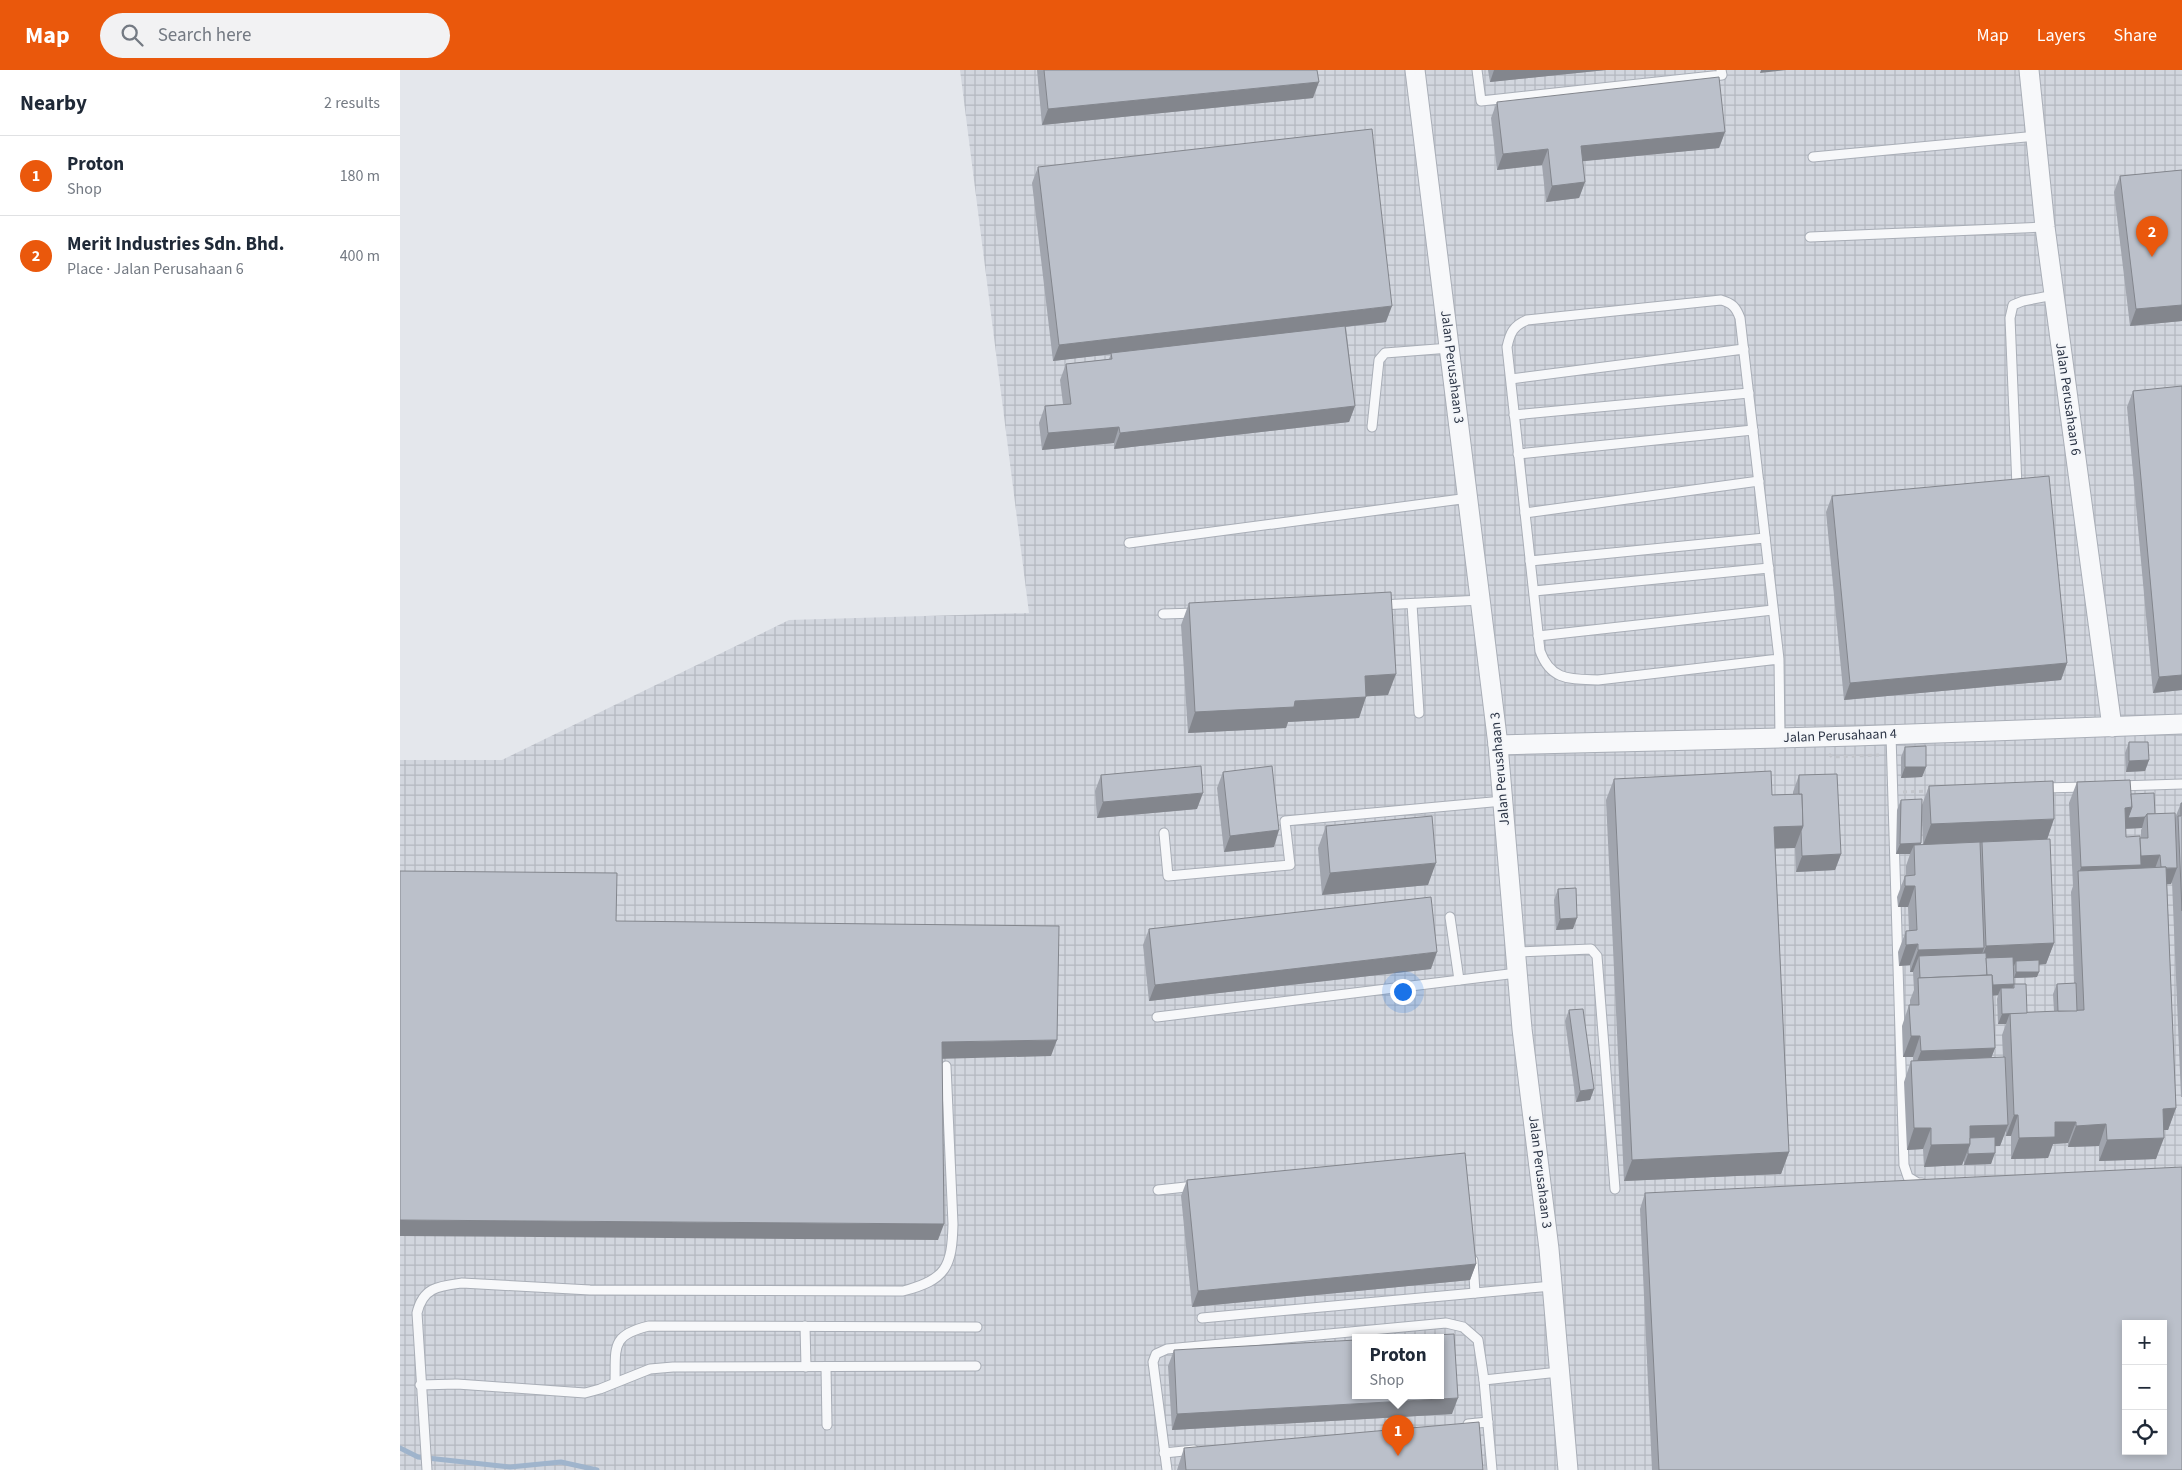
<!DOCTYPE html>
<meta charset="utf-8">
<style>
body{margin:0;font-family:"Source Sans 3",sans-serif;background:#f2f2f3;color:#1f2937}
.controls{position:absolute;right:15px;bottom:15px;display:grid;overflow:hidden;border-radius:0px;box-shadow:0 2px 8px #0003}
.controls button{width:45px;height:45px;display:grid;place-items:center;padding:0;border:0;border-bottom:1px solid #e0e1e3;background:#fff;color:#1f2937;font:25px sans-serif}
.you{position:absolute;left:1002px;top:921px;width:18px;height:18px;margin:-12px;border:4px solid #fff;border-radius:50%;background:#1a73e8;box-shadow:0 0 0 8px #1a73e833}
.badge{display:grid;place-items:center;width:32px;height:32px;border-radius:50%;background:#ea580c;color:#fff;font-size:16px;font-weight:700}
.pin{position:absolute;translate:-50% -41px;filter:drop-shadow(0 1px 2px #0008)}
.pin::after{content:'';position:absolute;top:26px;width:18px;height:15px;background:inherit;clip-path:polygon(0 0,100% 0,50% 100%)}
.popup{position:absolute;left:952px;top:1264px;width:92px;height:65px;box-sizing:border-box;display:grid;place-content:center;border-radius:0px;background:#fff;filter:drop-shadow(0 1px 4px #0005);font-size:16px;white-space:nowrap;color:#747a83}
.popup b{font-size:19px;color:#1f2937}
.popup::after{content:'';position:absolute;left:50%;top:100%;margin-left:-10px;border:10px solid transparent;border-top-color:#fff}
.list{margin:0;padding:0;list-style:none}
h2{display:flex;justify-content:space-between;align-items:center;height:65px;margin:0;padding:0 20px;font-size:21px}
h2 small{font-size:16px;font-weight:400;color:#747a83}
.list li{display:grid;grid-template-columns:32px 1fr auto;gap:15px;align-items:center;box-sizing:border-box;height:80px;padding:0 20px;border-top:1px solid #e0e1e3}
.list b{display:block;font-size:19px;white-space:nowrap}
.list p{margin:0;font-size:16px;white-space:nowrap;color:#747a83}
.list em{font-size:16px;font-style:normal;color:#747a83}
.icon{flex:none;width:28px;height:28px;fill:none;stroke:currentColor;stroke-width:2;stroke-linecap:round;stroke-linejoin:round}
.map{position:relative;flex:none;width:1782px;height:1400px;overflow:hidden}
header{display:flex;align-items:center;gap:30px;box-sizing:border-box;height:70px;padding:0 25px;background:#ea580c;color:#fff}
header strong{font-size:24px}
nav{display:flex;gap:28px;margin-inline-start:auto;font-size:18px}
.search{width:350px;height:45px;background:#f2f2f3;display:flex;align-items:center;gap:12px;box-sizing:border-box;padding:0 18px;border-radius:28px;color:#747a83;font-size:19px}
main{display:flex}
aside{flex:1;background:#fff}
.map>svg:first-child{display:block}
.industrial{fill:url(#industrial-grid);fill-rule:evenodd}
.lines{fill:none;stroke-linecap:round;stroke-linejoin:round}
.stream{stroke:#9fb4cc;stroke-width:5}
.lane-casing{stroke:#a9aeb7;stroke-width:11}
.street-casing{stroke:#a9aeb7;stroke-width:21}
.path{stroke:#c2c5cb;stroke-width:3;stroke-dasharray:4 4;stroke-linecap:butt}
.lane{stroke:#f7f8fa;stroke-width:9}
.street{stroke:#f7f8fa;stroke-width:19}
.wall{fill:#a1a5ae;fill-rule:evenodd}
.shaded-wall{fill:#83868d}
.building{fill:#bbc0ca;stroke:#83868d;fill-rule:evenodd}
.labels{text-anchor:middle;dominant-baseline:central;stroke-width:4;stroke-linejoin:round;paint-order:stroke}
.street-label{font-size:14px;fill:#2b3445;stroke:#f4f6f9}
</style>
<header>
<strong>Map</strong>
<div class="search"><svg class="icon" aria-label="search" viewBox="0 0 24 24"><circle cx="10" cy="10" r="6"/><path d="M15 15l6 6"/></svg>Search here</div>
<nav><a>Map</a><a>Layers</a><a>Share</a></nav>
</header>
<main>
<aside>
<h2>Nearby<small>2 results</small></h2>
<ul class="list">
<li><span class="badge">1</span><div><b>Proton</b><p>Shop</p></div><em>180 m</em></li>
<li><span class="badge">2</span><div><b>Merit Industries Sdn. Bhd.</b><p>Place · Jalan Perusahaan 6</p></div><em>400 m</em></li>
</ul>
</aside>
<div class="map">
<svg width="1782" height="1400" viewBox="0 0 1782 1400">
<defs>
<pattern id="industrial-grid" width="8" height="8" patternUnits="userSpaceOnUse" patternTransform="scale(1.25)"><rect width="8" height="8" fill="#d2d6de"/><path d="M0 4h8M4 0v8" fill="none" stroke="#b4b8c0"/></pattern>
</defs>
<rect width="100%" height="100%" fill="#e4e7ec"/>
<path class="industrial" d="M560,0H1782V1400H0V690H102L389,550L629,543ZM1726,1254H1763V1381H1726ZM956,1267H1040V1325H956Z"/>
<g class="lines">
<path class="stream" d="M0,1378L18,1387L110,1397L161,1392L197,1400"/>
<defs>
<g id="lane">
<path d="M1077,0L1081,31L1322,5L1321,0"/>
<path d="M1413,87L1636,66"/>
<path d="M1410,167L1645,157"/>
<path d="M1111,309L1344,279"/>
<path d="M1114,345L1349,323"/>
<path d="M972,357L979,290L985,283L1050,278"/>
<path d="M1118,384L1353,360"/>
<path d="M1617,417L1610,248L1613,235L1623,231L1654,225"/>
<path d="M1125,443L1359,411"/>
<path d="M729,473L1069,428"/>
<path d="M1130,491L1365,468"/>
<path d="M1134,521L1369,498"/>
<path d="M1012,534L1019,643"/>
<path d="M980,535L1082,530"/>
<path d="M763,544L797,543"/>
<path d="M1138,566L1373,540"/>
<path d="M1379,589L1198,610C1170,609 1151,611 1140,581L1107,277C1110,263 1113,256 1127,250L1321,230C1332,233 1336,237 1340,248L1379,589L1380,668"/>
<path d="M1491,665L1504,1095L1508,1107L1518,1113H1522"/>
<path d="M1719,716L1782,714"/>
<path d="M1642,718L1686,717"/>
<path d="M764,763L768,806L890,795L885,751L1103,731"/>
<path d="M1050,847L1059,910"/>
<path d="M1116,882L1191,879L1197,886L1215,1119"/>
<path d="M757,947L1117,903"/>
<path d="M758,1120L795,1116"/>
<path d="M1073,1190L1075,1223"/>
<path d="M802,1248L1152,1216"/>
<path d="M405,1256L406,1297"/>
<path d="M426,1297L427,1355"/>
<path d="M215,1312C216,1278 210,1265 249,1256L577,1257"/>
<path d="M20,1315L57,1314L185,1323L200,1319L250,1299L273,1297L576,1296"/>
<path d="M1068,1354L1088,1352"/>
<path d="M764,1383L794,1380"/>
<path d="M27,1400L17,1243C23,1217 39,1216 62,1213L190,1220L503,1221C546,1210 552,1197 553,1154L546,996"/>
<path d="M767,1400L753,1292L756,1284L767,1279L1046,1253L1063,1257L1078,1270L1084,1310"/>
<path d="M1092,1400L1084,1310L1159,1302"/>
</g>
<g id="street">
<path d="M1015,0L1098,675L1122,959L1149,1179L1168,1400"/>
<path d="M1629,0L1645,157L1712,657"/>
<path d="M1098,675L1455,666L1782,654"/>
</g>
</defs>
<use href="#lane" class="lane-casing"/>
<use href="#street" class="street-casing"/>
<g class="path">
<path d="M1429,684L1432,687L1479,685"/>
<path d="M1503,722L1530,721"/>
</g>
<use href="#lane" class="lane"/>
<use href="#street" class="street"/>
</g>
<g class="wall">
<path d="M637,0H917L913,28L642,55Z"/>
<path d="M1088,0H1206L1090,12Z"/>
<path d="M1097,32L1325,62L1319,78L1182,91L1185,112L1179,128L1146,132L1142,95L1097,100L1091,48Z"/>
<path d="M638,97L986,252L946,257L955,336L949,352L714,379V373L642,380L639,353L645,336L663,334L660,310L666,294L709,289L711,284L653,291L632,113Z"/>
<path d="M1782,100V251L1730,256L1714,122L1720,106Z"/>
<path d="M1782,316V620L1753,623L1727,337L1733,321Z"/>
<path d="M1432,426L1667,593L1661,610L1444,630L1426,442Z"/>
<path d="M789,533L988,625L966,626L959,648L888,652L886,658L788,663L781,555Z"/>
<path d="M1729,672L1749,690L1745,701L1726,702L1725,683Z"/>
<path d="M1505,677L1526,697L1522,707L1501,708V687Z"/>
<path d="M823,702L874,777L824,782L817,718Z"/>
<path d="M701,705L797,739L697,748L695,721Z"/>
<path d="M1399,705L1441,784L1435,800L1396,802L1395,778H1375L1389,1082L1381,1104L1224,1111L1206,730L1214,709L1372,725L1393,724V722Z"/>
<path d="M1677,712L1731,724L1755,744L1775,748L1781,733H1782V1027H1781L1772,812L1771,814H1767L1776,1038L1768,1060H1764L1756,1089L1699,1091V1076L1668,1077V1073L1653,1074L1648,1088L1611,1089V1066H1606V1060L1600,1076H1595L1591,1094L1564,1095V1090L1562,1095L1524,1097L1523,1079L1507,1080L1504,1012L1511,991H1513V987H1503L1502,956L1509,935H1510V930L1514,920L1513,902H1510V895L1499,896L1498,882L1506,861H1509L1508,837H1498L1497,827L1505,806H1506V796L1510,784H1496L1497,740L1501,730L1522,735L1529,716L1647,770L1654,873L1646,894L1639,895L1637,907L1614,908V896H1613L1614,914L1627,943L1654,941L1653,924L1657,914L1674,913L1671,822L1673,816L1669,733ZM1522,751L1523,775H1521V773ZM1742,758L1741,760V768L1726,767L1725,759ZM1598,925L1597,929L1598,954H1606L1602,965L1603,987L1591,988L1595,978L1593,926Z"/>
<path d="M926,756L1028,815L922,825L918,778Z"/>
<path d="M1158,819L1173,859L1156,860L1154,830Z"/>
<path d="M749,859L1031,899L749,931L743,875Z"/>
<path d="M1169,940L1194,1019L1190,1030L1176,1032L1165,951Z"/>
<path d="M787,1110L1076,1194L1070,1210L792,1237L781,1126Z"/>
<path d="M1245,1123L1782,1400H1252L1240,1139Z"/>
<path d="M774,1280L1052,1344L772,1360L768,1296Z"/>
<path d="M784,1378L1083,1400H777Z"/>
</g>
<g class="shaded-wall">
<path d="M1094,0H1206L1090,12Z"/>
<path d="M1361,0H1386L1360,3Z"/>
<path d="M919,12L913,28L642,55L648,39Z"/>
<path d="M1325,62L1319,78L1175,92L1181,76Z"/>
<path d="M1148,79L1142,95L1097,100L1103,84Z"/>
<path d="M1185,112L1179,128L1146,132L1152,116Z"/>
<path d="M1782,235V251L1730,256L1736,239Z"/>
<path d="M992,236L986,252L653,291L659,275Z"/>
<path d="M955,336L949,352L714,379L720,363Z"/>
<path d="M719,357L714,373L642,380L648,363Z"/>
<path d="M1667,593L1661,610L1444,630L1450,613Z"/>
<path d="M996,604L988,625L958,627L965,606Z"/>
<path d="M1782,605V620L1753,623L1759,607Z"/>
<path d="M966,627L959,648L888,652L886,658L788,663L795,642L895,631Z"/>
<path d="M1749,690L1745,701L1726,702L1729,691Z"/>
<path d="M1505,697H1526L1522,707L1501,708Z"/>
<path d="M803,723L797,739L697,748L703,732Z"/>
<path d="M1732,737L1745,747L1742,758L1717,759L1725,738Z"/>
<path d="M1654,749L1647,770L1523,775L1531,754Z"/>
<path d="M1403,756L1395,778L1366,779L1374,757Z"/>
<path d="M879,760L874,777L824,782L830,766Z"/>
<path d="M1521,773L1517,784L1514,775L1510,784H1496L1500,774Z"/>
<path d="M1441,784L1435,800L1396,802L1402,786Z"/>
<path d="M1760,785L1754,801L1679,803L1681,797L1739,786Z"/>
<path d="M1036,793L1028,815L922,825L930,803Z"/>
<path d="M1777,798L1771,814L1755,815L1761,799Z"/>
<path d="M1505,816H1515L1508,837H1498Z"/>
<path d="M1177,848L1173,859L1156,860L1160,849Z"/>
<path d="M1654,873L1646,894L1616,896V891L1614,896L1578,897L1586,876Z"/>
<path d="M1518,874L1510,895L1499,896L1506,875Z"/>
<path d="M1584,878L1577,899L1519,886L1513,902H1510L1518,880Z"/>
<path d="M1037,882L1031,899L749,931L755,915Z"/>
<path d="M1616,902H1639L1637,907L1614,908Z"/>
<path d="M1614,914L1610,925L1601,918L1598,925L1581,926L1518,918Z"/>
<path d="M1610,943L1606,954H1598L1602,944Z"/>
<path d="M1511,966H1520L1513,987H1503Z"/>
<path d="M657,970L651,986L536,989L542,972Z"/>
<path d="M1595,978L1587,999L1513,1002L1521,981Z"/>
<path d="M1194,1019L1190,1030L1176,1032L1180,1021Z"/>
<path d="M1776,1038L1768,1060H1755L1763,1039Z"/>
<path d="M1614,1045H1618L1611,1066H1606Z"/>
<path d="M1655,1052H1676L1668,1073L1653,1074L1648,1088L1611,1089L1619,1068Z"/>
<path d="M1706,1054L1699,1076L1668,1077L1676,1056Z"/>
<path d="M1608,1055L1600,1076L1569,1077L1562,1095L1524,1097L1531,1075L1570,1056Z"/>
<path d="M1514,1058H1531L1523,1079L1507,1080Z"/>
<path d="M1764,1068L1756,1089L1699,1091L1707,1070Z"/>
<path d="M1389,1082L1381,1104L1224,1111L1232,1090Z"/>
<path d="M1595,1083L1591,1094L1564,1095L1568,1084Z"/>
<path d="M0,1150L544,1154L538,1170L0,1166Z"/>
<path d="M1076,1194L1070,1210L792,1237L798,1221Z"/>
<path d="M1058,1328L1052,1344L772,1360L777,1344Z"/>
</g>
<g class="building">
<path d="M644,0H917L919,12L648,39Z"/>
<path d="M1319,7L1325,62L1181,76L1185,112L1152,116L1148,79L1103,84L1097,32Z"/>
<path d="M972,59L992,236L659,275L638,97Z"/>
<path d="M1782,100V235L1736,239L1720,106Z"/>
<path d="M945,256L955,336L720,363L719,357L648,363L645,336L671,334L666,294L712,289L711,283Z"/>
<path d="M1782,316V605L1759,607L1733,321Z"/>
<path d="M1649,406L1667,593L1450,613L1432,426Z"/>
<path d="M991,522L996,604L965,606L966,627L895,631L894,637L795,642L789,533Z"/>
<path d="M1729,672H1748L1749,690L1729,691Z"/>
<path d="M1526,676V697H1505V677Z"/>
<path d="M801,696L803,723L703,732L701,705Z"/>
<path d="M872,696L879,760L830,766L823,702Z"/>
<path d="M1371,701L1372,725L1402,724L1403,756L1374,757L1389,1082L1232,1090L1214,709Z"/>
<path d="M1437,704L1441,784L1402,786L1401,761L1403,756L1402,724H1399V705Z"/>
<path d="M1730,710L1732,737L1725,738L1726,767L1740,766L1741,795L1681,797L1677,712Z"/>
<path d="M1653,711L1654,749L1531,754L1529,716Z"/>
<path d="M1754,723L1755,744H1747L1745,747L1728,748L1732,737L1731,724Z"/>
<path d="M1522,729L1521,773L1500,774L1501,730Z"/>
<path d="M1781,733H1782V841L1778,746H1781Z"/>
<path d="M1775,743L1777,798H1766V797H1761L1760,785L1741,786L1740,768H1748L1747,744Z"/>
<path d="M1032,746L1036,793L930,803L926,756Z"/>
<path d="M1650,769L1654,873L1586,876L1582,772Z"/>
<path d="M1580,772L1584,878L1518,880V874L1506,875V861L1517,860L1515,816H1505V806L1515,805L1514,775Z"/>
<path d="M1766,797L1776,1038L1763,1039L1764,1068L1707,1070L1706,1054L1676,1056V1052H1655V1067L1619,1068L1618,1045H1614L1610,943L1684,940L1678,801Z"/>
<path d="M0,801L217,803L216,851L659,856L657,970L542,972L544,1154L0,1150Z"/>
<path d="M1176,818L1177,848L1160,849L1158,819Z"/>
<path d="M1031,827L1037,882L755,915L749,859Z"/>
<path d="M1586,883L1587,905L1520,908L1519,886Z"/>
<path d="M1613,887L1614,914L1593,915L1592,905H1587L1586,888Z"/>
<path d="M1639,890V902H1616V891Z"/>
<path d="M1592,905L1595,978L1521,981L1520,966H1511L1509,935H1519L1518,908Z"/>
<path d="M1676,913L1677,941H1658L1657,914Z"/>
<path d="M1614,914H1626L1627,943L1602,944L1601,918H1614Z"/>
<path d="M1183,939L1194,1019L1180,1021L1169,940Z"/>
<path d="M1605,987L1608,1055L1570,1056V1074L1531,1075V1058H1514L1511,991Z"/>
<path d="M1595,1067V1083L1568,1084V1079L1570,1074V1068Z"/>
<path d="M1065,1083L1076,1194L798,1221L787,1110Z"/>
<path d="M1782,1097V1400H1259L1245,1123ZM1726,1254H1763V1381H1726Z"/>
<path d="M1054,1264L1058,1328L777,1344L774,1280L956,1270V1325H1040V1267H996Z"/>
<path d="M1079,1352L1083,1400H786L784,1378Z"/>
</g>
<g class="labels">
<g class="street-label">
<text transform="translate(1052 297) rotate(83)">Jalan Perusahaan 3</text>
<text transform="translate(1668 329) rotate(82)">Jalan Perusahaan 6</text>
<text transform="translate(1440 666) rotate(-2)">Jalan Perusahaan 4</text>
<text transform="translate(1100 699) rotate(-95)">Jalan Perusahaan 3</text>
<text transform="translate(1140 1102) rotate(83)">Jalan Perusahaan 3</text>
</g>
</g>
</svg>
<div class="controls">
<button>+</button>
<button>−</button>
<button><svg class="icon" aria-label="locate" viewBox="0 0 24 24"><circle cx="12" cy="12" r="6"/><path d="M12 2v4M12 18v4M2 12h4M18 12h4"/></svg></button>
</div>
<div class="you"></div>
<div class="pin badge" style="left:998px;top:1386px">1</div>
<div class="popup"><b>Proton</b>Shop</div>
<div class="pin badge" style="left:1752px;top:187px">2</div>
</div>
</main>
